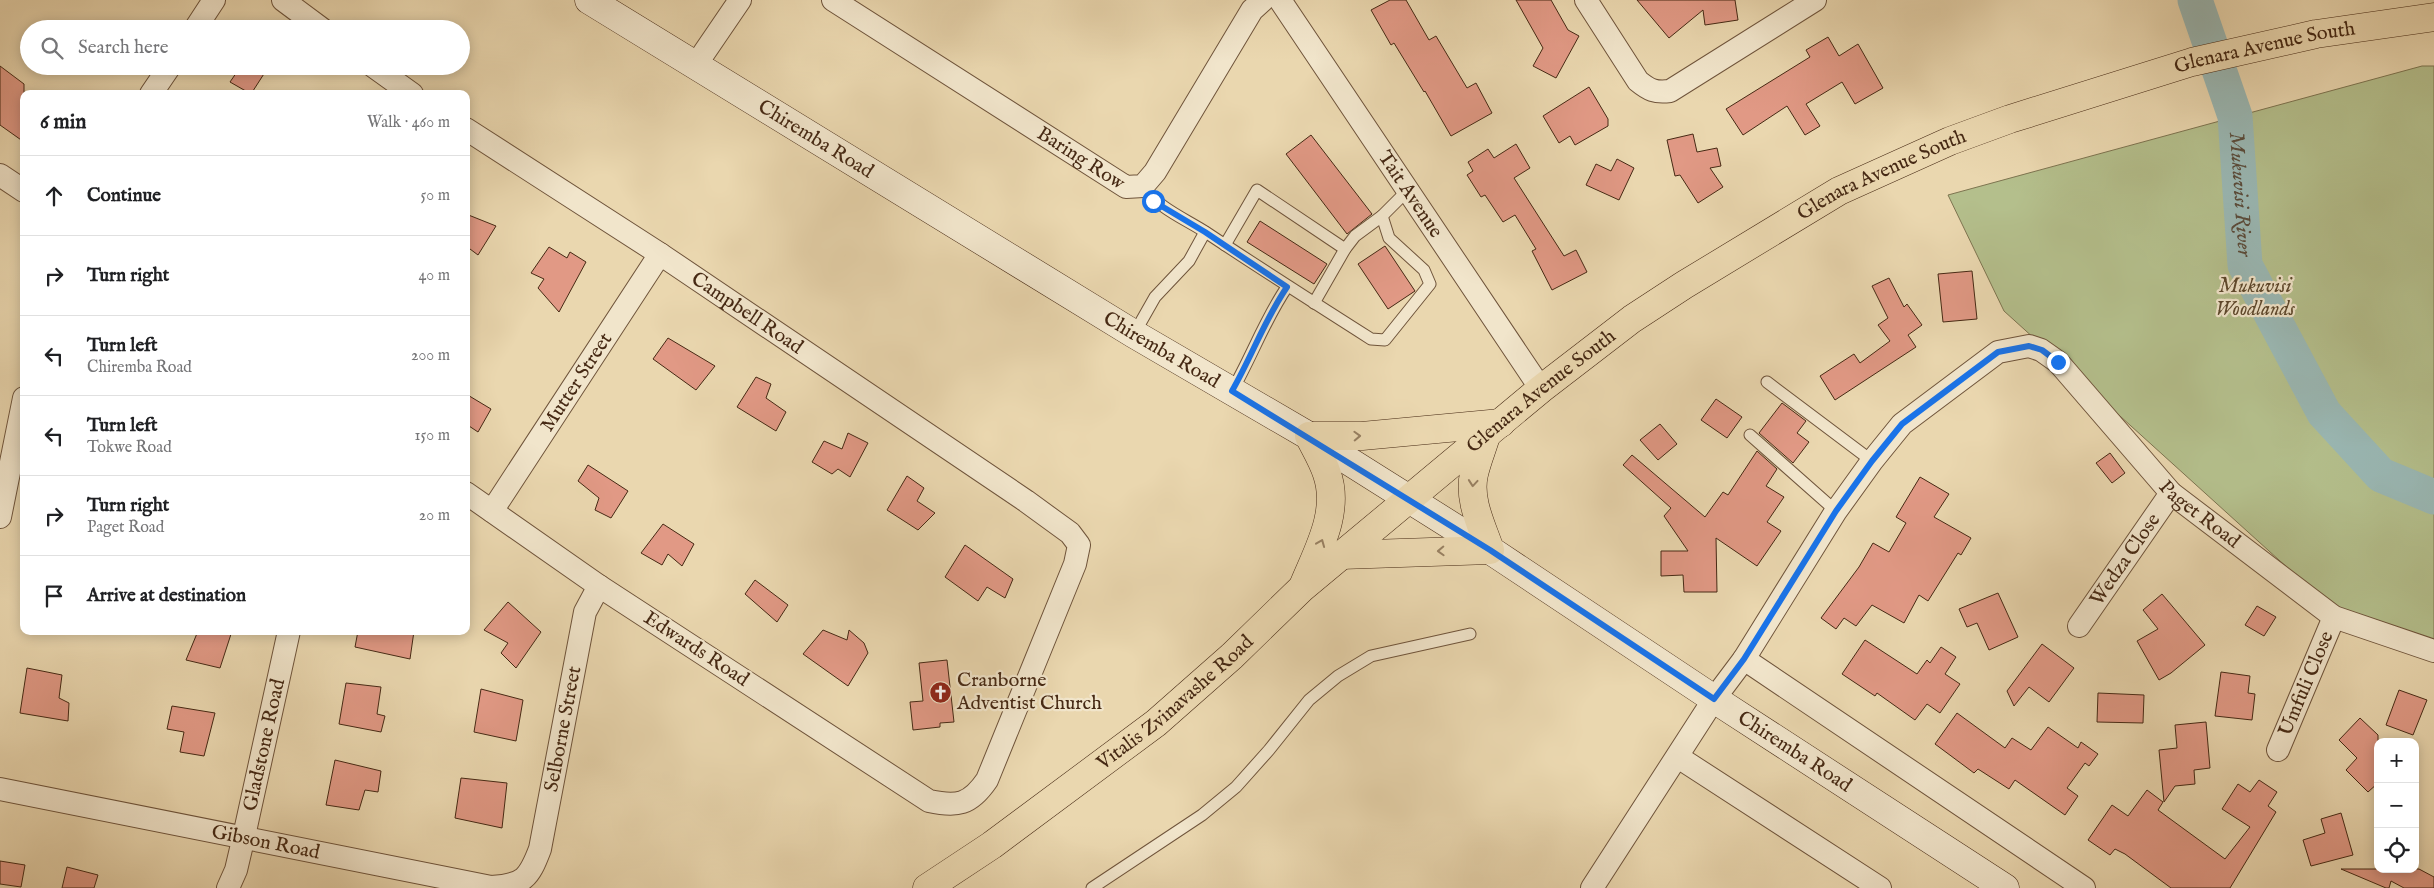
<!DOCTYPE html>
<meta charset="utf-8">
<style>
body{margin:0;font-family:"IM FELL English",serif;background:#f2f2f2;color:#202124}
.controls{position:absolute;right:15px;bottom:15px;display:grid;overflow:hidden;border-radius:10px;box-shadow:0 2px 12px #0003}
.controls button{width:45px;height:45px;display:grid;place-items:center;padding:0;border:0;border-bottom:1px solid #e0e0e0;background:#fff;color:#202124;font:25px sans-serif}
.stop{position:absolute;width:15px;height:15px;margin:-11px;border:4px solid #1a73e8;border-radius:50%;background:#fff}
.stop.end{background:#1a73e8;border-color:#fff;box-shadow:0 1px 5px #0008}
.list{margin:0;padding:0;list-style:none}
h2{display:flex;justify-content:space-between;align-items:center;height:65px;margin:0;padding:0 20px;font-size:21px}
h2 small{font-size:16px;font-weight:400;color:#757577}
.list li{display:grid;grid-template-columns:32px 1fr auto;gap:15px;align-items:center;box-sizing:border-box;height:80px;padding:0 20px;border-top:1px solid #e0e0e0}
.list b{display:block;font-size:19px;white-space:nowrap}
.list p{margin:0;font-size:16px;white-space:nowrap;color:#757577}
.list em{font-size:16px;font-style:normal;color:#757577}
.icon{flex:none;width:28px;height:28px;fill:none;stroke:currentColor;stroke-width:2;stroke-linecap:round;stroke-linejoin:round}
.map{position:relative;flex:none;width:2434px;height:888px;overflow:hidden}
.search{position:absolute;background:#fff;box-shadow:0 2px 12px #0003;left:20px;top:20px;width:450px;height:55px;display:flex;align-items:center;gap:12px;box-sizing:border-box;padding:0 18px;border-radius:28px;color:#757577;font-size:19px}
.panel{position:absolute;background:#fff;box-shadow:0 2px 12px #0003;left:20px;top:90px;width:450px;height:545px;border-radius:10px}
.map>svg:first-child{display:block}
.green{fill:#b4bf8c;stroke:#7d7450}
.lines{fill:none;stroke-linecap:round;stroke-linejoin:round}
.river{stroke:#9ab8b4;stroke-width:35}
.building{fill:#e19985;stroke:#462914}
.lane-casing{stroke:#6f543b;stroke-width:13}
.street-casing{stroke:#6f543b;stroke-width:24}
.secondary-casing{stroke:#462914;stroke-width:29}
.primary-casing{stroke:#462914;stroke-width:29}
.lane{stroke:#f1e5cb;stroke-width:11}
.street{stroke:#f1e5cb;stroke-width:22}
.secondary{stroke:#f1e5cb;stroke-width:28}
.primary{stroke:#ead7af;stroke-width:28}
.oneway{stroke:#988062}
.route{stroke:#1a73e8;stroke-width:6}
.labels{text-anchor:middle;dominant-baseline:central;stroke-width:4.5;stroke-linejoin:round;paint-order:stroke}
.street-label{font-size:20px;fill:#462914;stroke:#f1e5cb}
.park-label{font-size:20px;font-style:italic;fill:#5c472c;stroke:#f1e5cb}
.poi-label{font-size:20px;fill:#462914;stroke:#f1e5cb;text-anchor:start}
.water-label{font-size:21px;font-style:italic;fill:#5b4d3c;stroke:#f1e5cb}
</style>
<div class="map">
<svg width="2434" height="888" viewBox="0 0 2434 888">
<rect width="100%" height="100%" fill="#ead7af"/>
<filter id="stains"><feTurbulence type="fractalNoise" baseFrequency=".004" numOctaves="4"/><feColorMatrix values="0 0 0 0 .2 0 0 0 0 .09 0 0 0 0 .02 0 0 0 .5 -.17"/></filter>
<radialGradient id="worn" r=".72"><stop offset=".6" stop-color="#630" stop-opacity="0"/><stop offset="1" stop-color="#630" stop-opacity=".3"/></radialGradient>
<path class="green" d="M2422,66H2434V648L2343,618L2004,311L1948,195Z"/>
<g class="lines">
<path class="river" id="s1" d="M2195,0L2235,116L2245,265L2324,413L2381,475L2434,497"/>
</g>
<g class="building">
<path d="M1390,0H1406L1429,40L1436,36L1467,88L1476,83L1492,113L1451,136L1425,91L1424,92L1394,43L1391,45L1371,10Z"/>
<path d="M1516,0H1551L1568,30L1579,36L1556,78L1533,66L1543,48Z"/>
<path d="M1637,0H1735L1738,20L1705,25L1703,10L1669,38Z"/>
<path d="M1828,37L1839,56L1858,44L1883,88L1855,104L1842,82L1806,104L1820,126L1805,135L1787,106L1743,135L1726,109L1810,57L1806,50Z"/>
<path d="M0,66L24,84V142L0,125Z"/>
<path d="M241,66H269L251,94L230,82Z"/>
<path d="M1589,87L1608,119V126L1575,145L1570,136L1559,143L1543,116Z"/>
<path d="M1693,134L1697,152L1717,148L1721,166L1710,168L1723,187L1698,203L1680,175L1675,176L1667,140Z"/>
<path d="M1311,135L1372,214L1347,234L1286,154Z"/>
<path d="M1516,144L1530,168L1514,178L1564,256L1576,250L1587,272L1552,290L1532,251L1536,249L1515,215L1503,222L1485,195L1481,197L1467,175L1473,171L1468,162L1488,149L1494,158Z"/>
<path d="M1617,159L1634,168L1619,200L1586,185L1596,164L1611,171Z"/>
<path d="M466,214L496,226L478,255L466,246Z"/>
<path d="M1260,221L1327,264L1314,284L1247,242Z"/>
<path d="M1385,246L1415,291L1388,309L1358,264Z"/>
<path d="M549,247L567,258L570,252L586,262L559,312L538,288L544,279L531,273Z"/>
<path d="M1972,271L1977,319L1943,322L1938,274Z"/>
<path d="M1889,278L1904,307L1907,304L1922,325L1908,335L1916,347L1835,400L1820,376L1854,354L1860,363L1890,341L1878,325L1888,318L1872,286Z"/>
<path d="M668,338L715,366L696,390L653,359Z"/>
<path d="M756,377L771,384L766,398L786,412L776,431L737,407Z"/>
<path d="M466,394L491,409L478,432L466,424Z"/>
<path d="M1716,399L1742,417L1727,438L1701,420Z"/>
<path d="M1782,403L1806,421L1797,433L1809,442L1793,463L1759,433Z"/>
<path d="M1660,424L1677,444L1658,460L1640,440Z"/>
<path d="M848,433L868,443L850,477L838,469L832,474L812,462L824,441L842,449Z"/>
<path d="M1757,451L1777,469L1766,486L1784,497L1767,522L1781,531L1757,566L1716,538L1717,592H1684L1683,575L1661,576V551H1688L1664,516L1671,508L1623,465L1632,455L1705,517L1723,492L1728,495Z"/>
<path d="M2110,453L2125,473L2112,483L2096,463Z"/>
<path d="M588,465L628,491L611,518L595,510L599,498L578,481Z"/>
<path d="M907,476L924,488L917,501L935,513L918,530L887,510Z"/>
<path d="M1920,477L1949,494L1934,517L1971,538L1961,555L1958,553L1928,601L1919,595L1904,623L1872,605L1856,626L1844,618L1836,629L1821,618L1859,567L1873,543L1889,552L1906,523L1896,517Z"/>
<path d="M663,524L694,544L682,566L668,554L662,565L641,553Z"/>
<path d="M965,545L1013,579L1005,598L987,587L978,601L945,577Z"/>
<path d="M755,580L788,605L777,622L745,594Z"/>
<path d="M1998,593L2018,637L1989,650L1977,623L1967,627L1959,609Z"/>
<path d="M2162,594L2205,645L2171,673L2159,680L2137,641L2158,629L2143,610Z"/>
<path d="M508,602L541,632L516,668L501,653L508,643L484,630Z"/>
<path d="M2257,606L2276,617L2264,636L2245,625Z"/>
<path d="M823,630L847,640L849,630L864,643L868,653L848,686L803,654Z"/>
<path d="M198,631H232L220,668L186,660Z"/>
<path d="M358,631H414L410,659L355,647Z"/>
<path d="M1865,640L1917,674L1927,660L1930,663L1941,647L1956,657L1945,674L1960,684L1940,713L1927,704L1915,720L1877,693L1875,696L1842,674Z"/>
<path d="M2042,644L2074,668L2049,702L2029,687L2014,706L2007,691Z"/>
<path d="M947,660L954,722L940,723V727L913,730L910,702L923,701L919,663Z"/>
<path d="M27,668L62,675L59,698L69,703L68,721L20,713Z"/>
<path d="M2221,672L2250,676L2248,693L2255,694L2252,720L2215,716Z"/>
<path d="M346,683L381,687L377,714L385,716L381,732L339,724Z"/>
<path d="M481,689L523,700L516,741L474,732Z"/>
<path d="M2399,690L2427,700L2413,735L2386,725Z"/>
<path d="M2098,693L2144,695L2143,723L2097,722Z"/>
<path d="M172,706L215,713L204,756L180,752L184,732L167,729Z"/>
<path d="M1957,713L2005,748L2012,738L2031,750L2048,727L2078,748L2081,742L2098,754L2089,766L2085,763L2067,788L2078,796L2065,815L2015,780L2009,789L1978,769L1974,773L1935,744Z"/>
<path d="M2360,718L2378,735V783L2368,792L2346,770L2357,758L2339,740Z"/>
<path d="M2206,722L2210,768L2194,770L2195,784L2175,786L2164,802L2159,750L2177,748L2175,725Z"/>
<path d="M335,760L381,771L378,792L365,790L359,810L326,805Z"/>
<path d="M461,778L507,783L502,828L455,818Z"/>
<path d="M2259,780L2277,792L2268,806L2276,812L2230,888H2171L2125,854L2115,849L2110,855L2088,840L2112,805L2128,816L2147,790L2163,802L2158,810L2225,859L2250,827L2222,809L2238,784L2250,792Z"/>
<path d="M2341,813L2353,855L2311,866L2303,840L2325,833L2321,819Z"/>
<path d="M0,861L25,865L21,887L0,884Z"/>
<path d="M67,867L98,875L94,888H62Z"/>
<path d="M2341,869H2419L2434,877V888H2404L2391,881L2389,888H2386Z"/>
</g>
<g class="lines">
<defs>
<g id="lane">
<path d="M1143,186C1159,209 1184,218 1207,233C1261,269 1316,304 1371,339L1385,340L1430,284L1424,270L1389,238L1382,216"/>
<path d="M1225,245L1257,190L1345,249"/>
<path d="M1314,303L1345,249L1355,236L1382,216L1408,190"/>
<path d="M1134,334L1155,297L1189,261L1205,232"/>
<path d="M1767,382L1872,461"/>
<path d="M1232,391C1252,356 1265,319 1287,287"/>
<path d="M1750,435L1836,511"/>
<path d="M1092,888L1202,815L1236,787L1269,750L1309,700L1338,676L1371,656L1470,634"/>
</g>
<g id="street">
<path d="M283,0L322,29"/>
<path id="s2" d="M833,0L1126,187L1143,186L1155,172L1252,10L1263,0"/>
<path id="s3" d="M1280,0L1541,389"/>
<path d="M1586,0L1638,81C1649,90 1655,93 1670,91L1815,0"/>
<path d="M195,29L214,0"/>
<path d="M373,66L412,94"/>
<path d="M695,66L740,0"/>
<path d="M151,94L170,66"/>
<path id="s4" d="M466,129L660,254L1026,501L1070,533L1079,545L1075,564L987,780C970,805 957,807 929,801L599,586L466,493"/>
<path d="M0,175L24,191"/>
<path id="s5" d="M492,511L660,254"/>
<path d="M0,517L24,398"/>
<path id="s6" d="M2079,626L2171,493"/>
<path d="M1744,659L2084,888"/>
<path id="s7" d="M2278,750L2334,617"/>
<path d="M1678,757L1880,888"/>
<path id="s8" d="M0,789L491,887C524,885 529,878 540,849L585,612L599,586"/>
<path id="s9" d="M228,888L236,870L244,836L289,631"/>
<path id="s10" d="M1592,888L1714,699L1744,659L1836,511L1872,461L1902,424L1998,352L2029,346L2041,350L2058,362L2171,493L2334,617L2434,651"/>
</g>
<g id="secondary">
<path id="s11" d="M589,0L1134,334L1309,436L1490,550L1714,699L2005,888"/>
</g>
<g id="primary">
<path d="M1341,555L1490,550C1482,526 1468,500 1474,474C1477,461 1482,449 1486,436"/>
<path d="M1304,584C1318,550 1340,512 1327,474C1323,461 1315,448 1309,436H1362L1501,423"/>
<path id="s12" d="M927,888L992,845L1156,723L1232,656L1302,588L1541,389L1632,319L1684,285L1839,191L1950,141L2010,119L2192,62L2316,34L2434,17"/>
</g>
</defs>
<use href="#lane" class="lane-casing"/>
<use href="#street" class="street-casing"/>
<use href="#secondary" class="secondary-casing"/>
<use href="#primary" class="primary-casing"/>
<use href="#lane" class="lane"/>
<use href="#street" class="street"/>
<use href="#secondary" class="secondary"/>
<use href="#primary" class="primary"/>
</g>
<defs><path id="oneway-chevron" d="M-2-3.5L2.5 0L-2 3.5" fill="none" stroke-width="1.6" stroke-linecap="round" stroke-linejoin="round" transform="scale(1.25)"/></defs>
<g class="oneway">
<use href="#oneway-chevron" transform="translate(1357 436) rotate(-2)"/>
<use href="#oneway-chevron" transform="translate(1473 483) rotate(95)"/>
<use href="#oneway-chevron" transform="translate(1321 543) rotate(-68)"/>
<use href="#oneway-chevron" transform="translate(1441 551) rotate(178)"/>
</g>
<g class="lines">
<path class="route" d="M1153,201L1205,232L1287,287C1265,319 1252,356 1232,391L1490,550L1714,699L1744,659L1836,511L1872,461L1902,424L1998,352L2029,346L2042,350L2058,362"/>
</g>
<defs>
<symbol id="church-disc" viewBox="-11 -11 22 22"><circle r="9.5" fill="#8f2418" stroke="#f1e5cb"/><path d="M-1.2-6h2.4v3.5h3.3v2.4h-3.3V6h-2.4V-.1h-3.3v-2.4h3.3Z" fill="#fff"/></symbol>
</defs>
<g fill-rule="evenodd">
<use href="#church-disc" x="928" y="680" width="25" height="25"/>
</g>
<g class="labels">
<g class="street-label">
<text stroke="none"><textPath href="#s12" startOffset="1601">Glenara Avenue South</textPath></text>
<text stroke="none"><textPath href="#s11" startOffset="266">Chiremba Road</textPath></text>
<text stroke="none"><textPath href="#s2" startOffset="294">Baring Row</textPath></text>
<text stroke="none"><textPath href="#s12" startOffset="1196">Glenara Avenue South</textPath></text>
<text stroke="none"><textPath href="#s3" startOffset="234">Tait Avenue</textPath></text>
<text stroke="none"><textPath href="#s4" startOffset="336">Campbell Road</textPath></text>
<text stroke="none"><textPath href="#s11" startOffset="671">Chiremba Road</textPath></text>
<text stroke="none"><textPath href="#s5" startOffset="154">Mutter Street</textPath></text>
<text stroke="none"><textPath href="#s12" startOffset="791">Glenara Avenue South</textPath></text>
<text stroke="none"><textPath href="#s10" startOffset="952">Paget Road</textPath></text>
<text stroke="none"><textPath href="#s6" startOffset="81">Wedza Close</textPath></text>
<text transform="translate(696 649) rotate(33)">Edwards Road</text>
<text stroke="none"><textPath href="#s7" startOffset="72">Umfuli Close</textPath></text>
<text stroke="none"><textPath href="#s12" startOffset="310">Vitalis Zvinavashe Road</textPath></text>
<text stroke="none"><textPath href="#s8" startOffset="691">Selborne Street</textPath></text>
<text stroke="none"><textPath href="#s9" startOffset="148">Gladstone Road</textPath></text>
<text stroke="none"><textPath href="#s11" startOffset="1421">Chiremba Road</textPath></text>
<text stroke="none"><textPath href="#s8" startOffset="271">Gibson Road</textPath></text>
</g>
<g class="park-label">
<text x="2255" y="286">Mukuvisi<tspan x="2255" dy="23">Woodlands</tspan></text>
</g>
<g class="poi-label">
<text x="957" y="680">Cranborne<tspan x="957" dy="23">Adventist Church</tspan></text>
</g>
<g class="water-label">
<text stroke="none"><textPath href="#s1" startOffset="201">Mukuvisi River</textPath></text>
</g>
</g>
<rect width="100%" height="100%" filter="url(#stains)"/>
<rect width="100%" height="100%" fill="url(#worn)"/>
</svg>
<div class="controls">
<button>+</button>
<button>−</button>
<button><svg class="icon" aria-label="locate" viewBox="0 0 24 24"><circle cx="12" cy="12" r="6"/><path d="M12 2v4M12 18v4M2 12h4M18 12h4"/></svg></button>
</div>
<div class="stop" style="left:1153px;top:201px"></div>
<div class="stop end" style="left:2058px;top:362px"></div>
<div class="search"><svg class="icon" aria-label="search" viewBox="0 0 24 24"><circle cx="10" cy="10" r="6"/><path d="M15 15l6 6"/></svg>Search here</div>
<section class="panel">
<h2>6 min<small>Walk · 460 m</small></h2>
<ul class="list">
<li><svg class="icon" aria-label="ahead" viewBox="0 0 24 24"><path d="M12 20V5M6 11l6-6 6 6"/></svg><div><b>Continue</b></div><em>50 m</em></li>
<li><svg class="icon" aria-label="right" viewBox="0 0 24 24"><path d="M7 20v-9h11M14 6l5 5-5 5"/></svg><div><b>Turn right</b></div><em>40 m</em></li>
<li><svg class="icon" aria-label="left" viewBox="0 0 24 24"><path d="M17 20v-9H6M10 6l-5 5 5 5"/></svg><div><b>Turn left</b><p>Chiremba Road</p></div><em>200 m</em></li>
<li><svg class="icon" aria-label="left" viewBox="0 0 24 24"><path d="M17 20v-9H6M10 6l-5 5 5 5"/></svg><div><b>Turn left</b><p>Tokwe Road</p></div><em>150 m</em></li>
<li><svg class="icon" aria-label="right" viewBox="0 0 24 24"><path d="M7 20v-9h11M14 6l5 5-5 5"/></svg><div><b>Turn right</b><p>Paget Road</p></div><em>20 m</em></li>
<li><svg class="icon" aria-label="arrive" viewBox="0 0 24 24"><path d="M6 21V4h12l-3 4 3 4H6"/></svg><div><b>Arrive at destination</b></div></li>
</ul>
</section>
</div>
